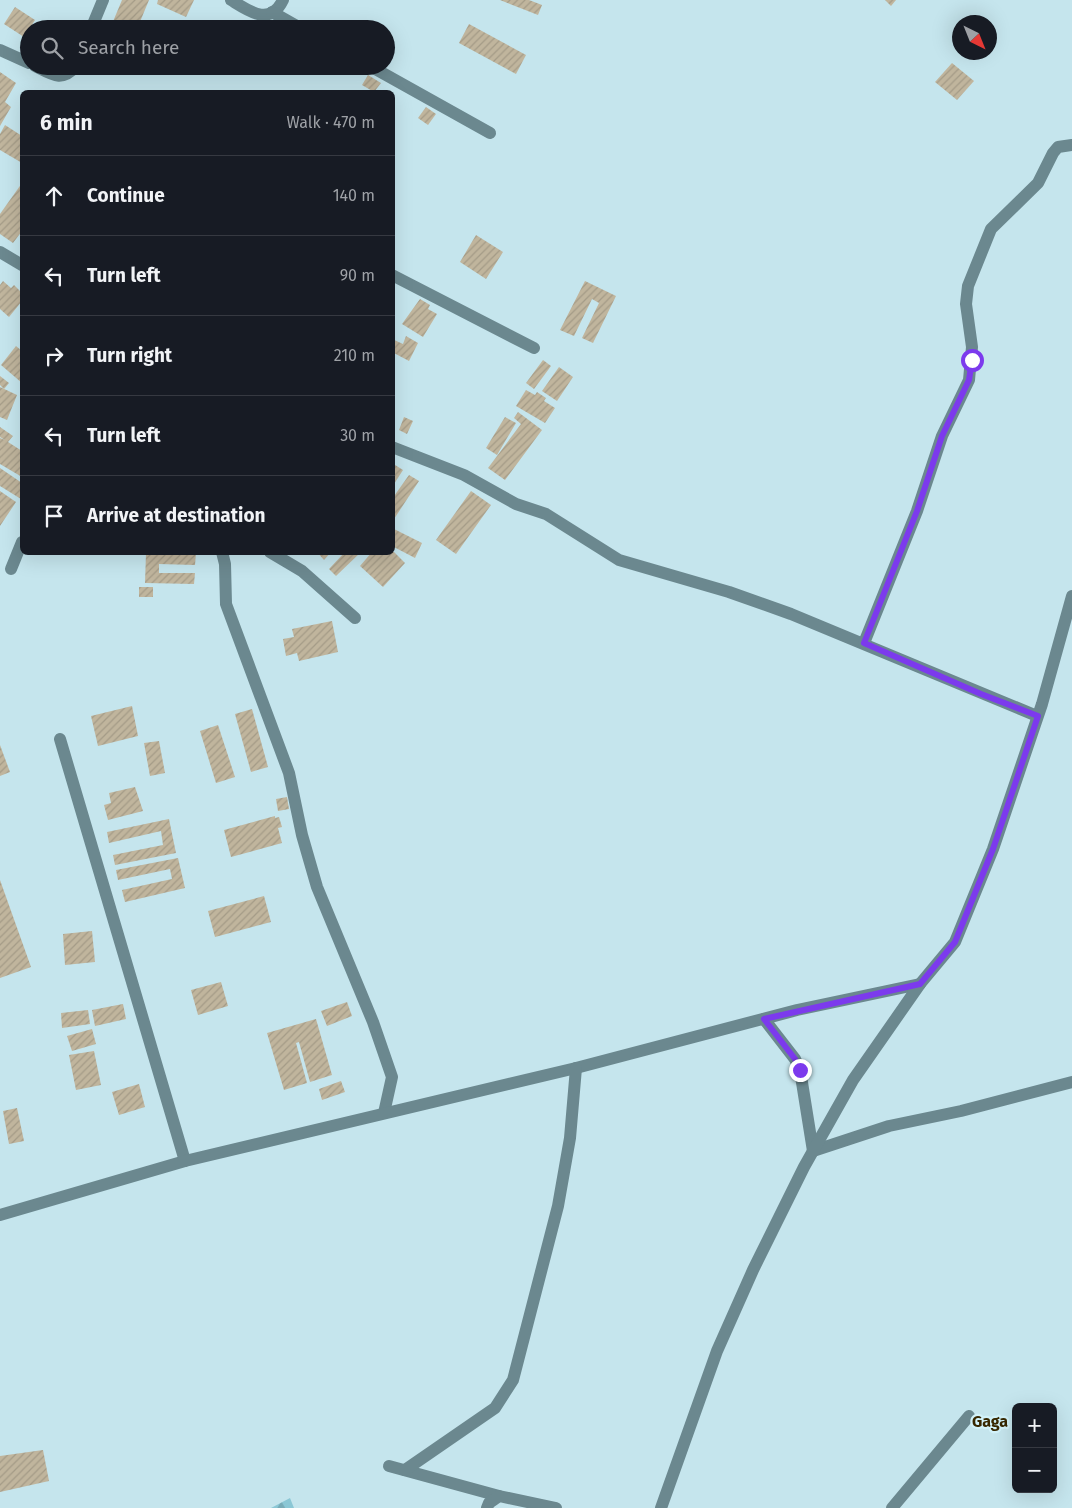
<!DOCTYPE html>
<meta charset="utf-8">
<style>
body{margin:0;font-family:"Fira Sans",sans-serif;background:#20242c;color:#f1f3f6}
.controls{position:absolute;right:15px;bottom:15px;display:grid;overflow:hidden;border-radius:8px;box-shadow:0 5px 20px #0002}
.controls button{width:45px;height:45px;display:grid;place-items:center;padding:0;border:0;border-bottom:1px solid #363941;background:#171b24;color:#f1f3f6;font:25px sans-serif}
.compass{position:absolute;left:952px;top:15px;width:45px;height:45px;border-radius:50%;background:#171b24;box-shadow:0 5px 20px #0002;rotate:137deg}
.stop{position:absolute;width:15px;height:15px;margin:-11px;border:4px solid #7c3aed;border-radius:50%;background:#fff}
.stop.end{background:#7c3aed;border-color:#fff;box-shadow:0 1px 5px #0008}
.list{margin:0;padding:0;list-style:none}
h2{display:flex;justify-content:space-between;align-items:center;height:65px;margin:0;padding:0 20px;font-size:21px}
h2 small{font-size:16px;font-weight:400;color:#9ea1a6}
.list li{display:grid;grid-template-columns:32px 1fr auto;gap:15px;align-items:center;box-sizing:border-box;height:80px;padding:0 20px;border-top:1px solid #363941}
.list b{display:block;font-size:19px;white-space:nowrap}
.list em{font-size:16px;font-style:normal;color:#9ea1a6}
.icon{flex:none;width:28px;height:28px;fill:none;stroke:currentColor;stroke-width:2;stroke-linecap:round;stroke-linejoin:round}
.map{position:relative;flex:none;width:1072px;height:1508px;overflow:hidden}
.search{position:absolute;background:#171b24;box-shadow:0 5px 20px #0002;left:20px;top:20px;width:375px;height:55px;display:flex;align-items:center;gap:12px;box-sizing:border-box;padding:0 18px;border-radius:28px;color:#9ea1a6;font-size:19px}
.panel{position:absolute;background:#171b24;box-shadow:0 5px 20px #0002;left:20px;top:90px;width:375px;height:465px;border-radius:8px}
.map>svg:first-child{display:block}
.forest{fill:url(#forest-firs)}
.building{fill:url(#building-hatch)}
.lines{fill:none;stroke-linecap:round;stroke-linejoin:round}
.minor{stroke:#6b888f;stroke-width:12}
.route{stroke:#7c3aed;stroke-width:6}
.labels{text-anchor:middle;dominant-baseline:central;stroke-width:4.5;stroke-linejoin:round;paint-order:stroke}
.quarter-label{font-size:16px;font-weight:bold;fill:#372700;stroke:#d2f2fa}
</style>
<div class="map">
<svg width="1072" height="1508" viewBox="0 0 1072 1508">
<defs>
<pattern id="forest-firs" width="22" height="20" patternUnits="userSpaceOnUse" patternTransform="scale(1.25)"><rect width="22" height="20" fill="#8bc7d5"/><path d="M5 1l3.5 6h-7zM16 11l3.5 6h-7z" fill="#77abb7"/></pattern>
<pattern id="building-hatch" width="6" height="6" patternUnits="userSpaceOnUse" patternTransform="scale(1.25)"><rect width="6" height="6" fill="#c0b59d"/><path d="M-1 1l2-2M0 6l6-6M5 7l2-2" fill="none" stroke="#a49b87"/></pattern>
</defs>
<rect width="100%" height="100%" fill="#c5e5ed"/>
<path class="forest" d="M290,1498L294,1508H271Z"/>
<g class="building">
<path d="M122,0H149L137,29H125L112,24Z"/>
<path d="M158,0H194L186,17L157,4Z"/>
<path d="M500,0H529L542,5L538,15Z"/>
<path d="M885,0H896L891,6Z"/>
<path d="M15,7L35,20L24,37L4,24Z"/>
<path d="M469,24L526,55L516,74L459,43Z"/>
<path d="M952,63L974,81L957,100L935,82Z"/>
<path d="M0,72L16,83L5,102L11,107L0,126Z"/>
<path d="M368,75L381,83L374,92L362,85Z"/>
<path d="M426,107L436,114L428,125L418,118Z"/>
<path d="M5,125L22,136V163L0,150V134Z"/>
<path d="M22,183V231L13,243L0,234V214Z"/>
<path d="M476,235L503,252L486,279L460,262Z"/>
<path d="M3,281L11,288L14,285L22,293V301L9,317L0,309V285Z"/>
<path d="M585,281L616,296L593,343L582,338L599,303L592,299L574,336L560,330Z"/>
<path d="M420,299L430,305L428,309L437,314L423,337L402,324Z"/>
<path d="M406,336L418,343L409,361L392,352V339L403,344Z"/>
<path d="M16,346L22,351V383L1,365Z"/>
<path d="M543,360L551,366L534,389L526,383Z"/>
<path d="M559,367L573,377L557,401L542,391Z"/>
<path d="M0,376L9,383L4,389L0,385Z"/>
<path d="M0,387L17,395L7,420L0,417Z"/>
<path d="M526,390L535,395L537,392L546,398L544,401L555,408L545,423L516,406Z"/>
<path d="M518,412L542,430L505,480L488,468L521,424L514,418Z"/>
<path d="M404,417L413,421L407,434L399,430Z"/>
<path d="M505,417L516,423L497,455L486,448Z"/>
<path d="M0,427L13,436L8,442L22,451V477L0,464V438L5,440L0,437Z"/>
<path d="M392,463L403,470L392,487Z"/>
<path d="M0,468L22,483L21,499L0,486Z"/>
<path d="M409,475L419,481L394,519L392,499Z"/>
<path d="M0,491L16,502L0,526Z"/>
<path d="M471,491L491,505L456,554L436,540Z"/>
<path d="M394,529L422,543L415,558L392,546Z"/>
<path d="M317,552H331L324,560Z"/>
<path d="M345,552H361L336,576L329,569Z"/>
<path d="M372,552H394L405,563L383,587L360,566Z"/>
<path d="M146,553H196L195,565L159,564V573H195L194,584L145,583Z"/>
<rect x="139" y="587" width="14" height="10"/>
<path d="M332,621L338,652L299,661L297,653L286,656L283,639L294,637L292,629Z"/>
<path d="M132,706L138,736L98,746L91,716Z"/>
<path d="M252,709L268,767L251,772L235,714Z"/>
<path d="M218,725L235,777L216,783L200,731Z"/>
<path d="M159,741L165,773L150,776L144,743Z"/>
<path d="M0,745L10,772L0,776Z"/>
<path d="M135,787L143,811L108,820L104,805L111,803L109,793Z"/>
<path d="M287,797L289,809L278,811L276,799Z"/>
<path d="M275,816V818L279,817L282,827L278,828L282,843L231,857L224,830Z"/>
<path d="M169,819L176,853L115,865L113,855L163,845L161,831L109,843L107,832Z"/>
<path d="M178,858L185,888L125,902L122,890L172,879L170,869L118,880L116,870Z"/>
<path d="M0,880L31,967L0,978Z"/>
<path d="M264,896L271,922L215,937L208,911Z"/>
<path d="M92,931L95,962L65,965L63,934Z"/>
<path d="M221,982L228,1006L198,1015L191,990Z"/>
<path d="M347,1002L352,1016L327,1026L321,1011Z"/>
<path d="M123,1004L126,1019L95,1026L92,1010Z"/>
<path d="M88,1010L90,1024L62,1028L61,1013Z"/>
<path d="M316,1019L332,1075L310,1082L299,1042L296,1043L307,1083L284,1090L267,1033Z"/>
<path d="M92,1029L96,1044L72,1051L67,1036Z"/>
<path d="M94,1051L101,1085L76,1090L69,1055Z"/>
<path d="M341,1081L345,1092L322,1100L319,1089Z"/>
<path d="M139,1084L145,1107L119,1115L112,1092Z"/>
<path d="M17,1108L24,1141L9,1144L3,1111Z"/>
<path d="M43,1450L49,1481L0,1492V1456Z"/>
</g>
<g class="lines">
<g class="minor">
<path d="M231,0C249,11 270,27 283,0"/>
<path d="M272,12L302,29"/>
<path d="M91,29L103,0"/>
<path d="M0,50L29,63"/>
<path d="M35,66C51,74 62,83 76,66"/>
<path d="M370,66L490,133"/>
<path d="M0,252L22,265"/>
<path d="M392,275L534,348"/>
<path d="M392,447L464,475L516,504L546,514L619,560L729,592L791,614L1037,716"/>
<path d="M222,552L225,564L226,604L289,773L302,835L317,887L373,1022L392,1077L384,1113"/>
<path d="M270,552L302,571L355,618"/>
<path d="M11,569L22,542"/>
<path d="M864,643L917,511L942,436L969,380L972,347L966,304L968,286L991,229L1038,183L1053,153L1058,147L1072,145"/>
<path d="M60,739L185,1161"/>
<path d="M764,1019L795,1059L800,1070L813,1151L889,1126L961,1111L1072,1082"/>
<path d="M0,1215L185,1161L576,1068L797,1010L920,984"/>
<path d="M389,1466L499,1496"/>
<path d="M405,1470L495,1408L513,1380L558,1206L570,1138L576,1068"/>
<path d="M487,1508L489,1503L499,1496L556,1508"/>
<path d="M661,1508L717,1351L753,1270L804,1167L853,1080L920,984L955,942L993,849L1042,704L1072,596"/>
<path d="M892,1508L969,1416"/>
</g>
</g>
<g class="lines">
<path class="route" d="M800,1070L795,1059L764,1019L920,984L955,942L993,849L1038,716L981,694L864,643L917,511L942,436L969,380L972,360"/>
</g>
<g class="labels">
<g class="quarter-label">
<text x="990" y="1421">Gaga</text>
</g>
</g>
</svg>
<div class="controls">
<button>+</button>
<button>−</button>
</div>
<svg class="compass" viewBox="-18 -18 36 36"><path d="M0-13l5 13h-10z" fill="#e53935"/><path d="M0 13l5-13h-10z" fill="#9ea1a6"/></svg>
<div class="stop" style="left:972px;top:360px"></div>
<div class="stop end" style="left:800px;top:1070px"></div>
<div class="search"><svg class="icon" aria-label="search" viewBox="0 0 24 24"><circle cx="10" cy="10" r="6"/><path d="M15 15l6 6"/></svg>Search here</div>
<section class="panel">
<h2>6 min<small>Walk · 470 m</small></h2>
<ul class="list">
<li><svg class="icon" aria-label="ahead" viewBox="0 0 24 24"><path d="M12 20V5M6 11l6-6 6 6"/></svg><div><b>Continue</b></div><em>140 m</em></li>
<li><svg class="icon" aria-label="left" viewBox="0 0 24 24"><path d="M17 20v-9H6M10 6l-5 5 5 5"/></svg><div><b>Turn left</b></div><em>90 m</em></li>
<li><svg class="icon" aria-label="right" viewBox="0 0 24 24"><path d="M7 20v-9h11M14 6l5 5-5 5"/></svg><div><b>Turn right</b></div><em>210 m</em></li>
<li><svg class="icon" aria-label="left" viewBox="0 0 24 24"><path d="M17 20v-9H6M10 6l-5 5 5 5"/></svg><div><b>Turn left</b></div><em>30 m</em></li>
<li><svg class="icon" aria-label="arrive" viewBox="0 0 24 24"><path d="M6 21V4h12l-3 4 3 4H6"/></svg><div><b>Arrive at destination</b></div></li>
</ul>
</section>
</div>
